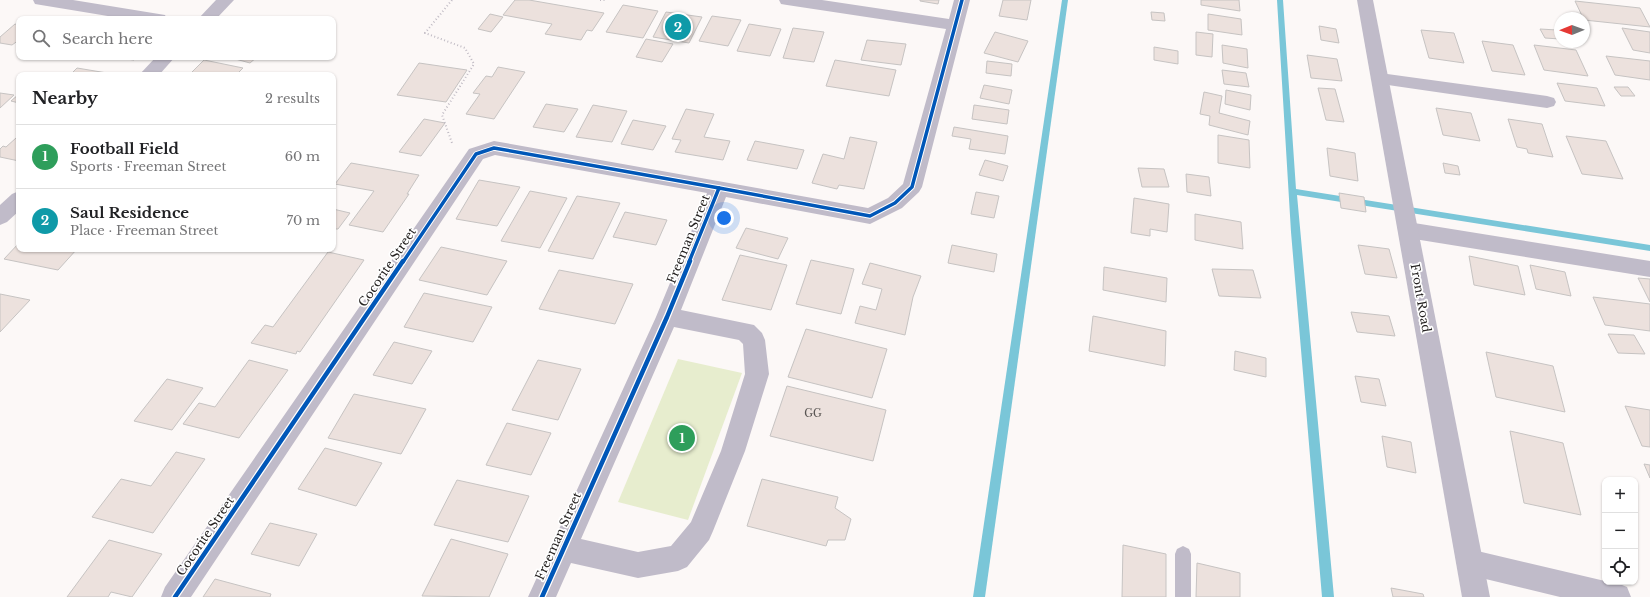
<!DOCTYPE html>
<meta charset="utf-8">
<style>
body{margin:0;font-family:"Libre Baskerville",serif;background:#f2f2f2;color:#202124}
.controls{position:absolute;right:12px;bottom:12px;display:grid;overflow:hidden;border-radius:8px;box-shadow:0 1px 3px #0004}
.controls button{width:36px;height:36px;display:grid;place-items:center;padding:0;border:0;border-bottom:1px solid #e0e0e0;background:#fff;color:#202124;font:20px sans-serif}
.compass{position:absolute;left:1554px;top:12px;width:36px;height:36px;border-radius:50%;background:#fff;box-shadow:0 1px 3px #0004;rotate:269deg}
.you{position:absolute;left:724px;top:218px;width:14px;height:14px;margin:-10px;border:3px solid #fff;border-radius:50%;background:#1a73e8;box-shadow:0 0 0 6px #1a73e833}
.badge{display:grid;place-items:center;width:26px;height:26px;border-radius:50%;background:#716e6d;color:#fff;font-size:13px;font-weight:700}
.pin{position:absolute;translate:-50% -50%;border:2px solid #fff;box-shadow:0 1px 4px #0006}
.list{margin:0;padding:0;list-style:none}
h2{display:flex;justify-content:space-between;align-items:center;height:52px;margin:0;padding:0 16px;font-size:17px}
h2 small{font-size:13px;font-weight:400;color:#757577}
.list li{display:grid;grid-template-columns:26px 1fr auto;gap:12px;align-items:center;box-sizing:border-box;height:64px;padding:0 16px;border-top:1px solid #e0e0e0}
.list b{display:block;font-size:15px;white-space:nowrap}
.list p{margin:0;font-size:13px;white-space:nowrap;color:#757577}
.list em{font-size:13px;font-style:normal;color:#757577}
.icon{flex:none;width:22px;height:22px;fill:none;stroke:currentColor;stroke-width:2;stroke-linecap:round;stroke-linejoin:round}
.map{position:relative;flex:none;width:1650px;height:597px;overflow:hidden}
.search{position:absolute;background:#fff;box-shadow:0 1px 3px #0004;left:16px;top:16px;width:320px;height:44px;display:flex;align-items:center;gap:10px;box-sizing:border-box;padding:0 14px;border-radius:8px;color:#757577;font-size:15px}
.panel{position:absolute;background:#fff;box-shadow:0 1px 3px #0004;left:16px;top:72px;width:320px;height:180px;border-radius:8px}
.map>svg:first-child{display:block}
.green{fill:#e7edce}
.lines{fill:none;stroke-linecap:round;stroke-linejoin:round}
.stream{fill:#7ac6d8;fill-rule:evenodd}
.building{fill:#ece1dd;stroke:#c6c3c2}
.path{stroke:#c0bbc4;stroke-width:2;stroke-dasharray:1 2.5;stroke-linecap:butt}
.service{fill:#c0bbc9;fill-rule:evenodd}
.minor{fill:#c0bbc9;fill-rule:evenodd}
.tertiary{fill:#c0bbc9;fill-rule:evenodd}
.cycleway-far1-casing{stroke:#fff;stroke-width:5.5}
.cycleway-casing{stroke:#fff;stroke-width:7}
.cycleway-far1{stroke:#0057b8;stroke-width:3.5}
.cycleway{stroke:#0057b8;stroke-width:4.5}
.labels{text-anchor:middle;dominant-baseline:central;stroke-width:3.5;stroke-linejoin:round;paint-order:stroke}
.number-label{font-size:10px;fill:#585452}
.street-label{font-size:12px;fill:#262322;stroke:#fff}
</style>
<div class="map">
<svg width="1650" height="597" viewBox="0 0 1650 597">
<rect width="100%" height="100%" fill="#fcf8f7"/>
<path class="green" d="M678,359L742,373L688,520L618,502Z"/>
<g class="lines">
<g class="stream">
<path d="M1062,0H1068L985,597H973Z"/>
<path d="M1277,0H1283L1296,189L1650,245V251L1297,195L1334,597H1322L1291,232Z"/>
</g>
</g>
<g class="building">
<path d="M515,0H529L604,13L592,31L587,30L581,40L545,34L552,24L503,15Z"/>
<path d="M920,0H939L938,4L920,1Z"/>
<path d="M1003,0H1031L1027,20L999,16Z"/>
<path d="M1201,0H1239L1240,11L1201,5Z"/>
<path d="M1575,1L1640,8L1650,27L1584,20Z"/>
<path d="M623,5L658,11L643,38L606,32Z"/>
<path d="M666,12L702,17L689,43L653,37Z"/>
<path d="M1151,12L1164,13L1165,21L1152,20Z"/>
<path d="M490,14L503,17L491,32L478,29Z"/>
<path d="M1208,14L1241,19L1242,35L1208,30Z"/>
<path d="M712,16L741,20L728,46L699,41Z"/>
<path d="M15,24L19,25V40L12,45L0,43V37Z"/>
<path d="M749,24L781,29L770,56L737,51Z"/>
<path d="M1319,26L1336,29L1339,43L1321,40Z"/>
<path d="M793,28L824,32L814,62L783,58Z"/>
<path d="M1622,28L1650,32V53L1633,50Z"/>
<path d="M1540,29L1557,30L1560,39L1545,38Z"/>
<path d="M1421,30L1454,33L1464,63L1429,58Z"/>
<path d="M995,32L1028,41L1018,62L984,53Z"/>
<path d="M1196,32L1213,34L1212,57L1196,55Z"/>
<path d="M646,39L673,44L662,62L636,57Z"/>
<path d="M867,40L906,44L901,65L861,60Z"/>
<path d="M1482,41L1513,45L1525,75L1492,71Z"/>
<path d="M1222,45L1247,49L1248,68L1223,63Z"/>
<path d="M1534,45L1576,50L1588,76L1544,70Z"/>
<path d="M1154,47L1178,51V64L1154,60Z"/>
<path d="M1307,55L1337,59L1342,81L1311,78Z"/>
<path d="M1606,56L1650,61V80L1615,75Z"/>
<path d="M112,57H137L134,60Z"/>
<path d="M228,57H257L250,63Z"/>
<path d="M204,60L243,68L236,75H189Z"/>
<path d="M835,60L896,70L889,96L826,86Z"/>
<path d="M987,61L1012,64L1011,76L986,73Z"/>
<path d="M419,63L467,70L446,102L397,95Z"/>
<path d="M498,67L525,72L494,119L466,114L480,94L473,93L486,76L492,77Z"/>
<path d="M77,68L119,75H70Z"/>
<path d="M1222,70L1246,73L1249,87L1224,84Z"/>
<path d="M1557,83L1597,88L1605,106L1565,101Z"/>
<path d="M984,85L1012,90L1009,104L980,98Z"/>
<path d="M1614,87H1628L1635,96H1621Z"/>
<path d="M1318,88L1335,89L1344,122L1326,120Z"/>
<path d="M1226,90L1251,95L1250,110L1225,104Z"/>
<path d="M1204,92L1222,96L1219,113L1250,121L1248,135L1209,125L1210,116L1200,114Z"/>
<path d="M0,93L14,95L0,108Z"/>
<path d="M19,94V103L11,101Z"/>
<path d="M546,104L578,109L564,132L533,127Z"/>
<path d="M593,105L627,111L612,142L576,137Z"/>
<path d="M974,105L1009,110L1007,124L972,119Z"/>
<path d="M1436,108L1471,113L1480,141L1443,135Z"/>
<path d="M686,109L714,114L704,137L730,141L723,160L675,152L681,140L672,139Z"/>
<path d="M424,119L445,123L421,156L399,152Z"/>
<path d="M1508,119L1542,124L1553,157L1528,153L1527,149L1517,147Z"/>
<path d="M633,120L666,126L653,150L621,144Z"/>
<path d="M954,127L1008,136L1005,154L969,149L971,139L952,136Z"/>
<path d="M1218,135L1249,140L1250,168L1218,163Z"/>
<path d="M1566,136L1606,141L1623,179L1582,174Z"/>
<path d="M850,137L877,142L864,189L839,185L837,189L812,183L823,154L844,159Z"/>
<path d="M16,138L19,139V161L0,157V149L3,146L6,147Z"/>
<path d="M755,141L804,150L797,169L747,160Z"/>
<path d="M1327,148L1355,153L1358,181L1330,176Z"/>
<path d="M985,160L1008,166L1003,181L979,175Z"/>
<path d="M351,163L419,175L407,194H409L383,232L349,225L374,191L335,184Z"/>
<path d="M1443,163L1458,166L1460,175L1445,173Z"/>
<path d="M1138,168L1164,169L1169,187H1142Z"/>
<path d="M1186,174L1209,177L1211,196L1187,192Z"/>
<path d="M479,180L520,187L497,226L456,219Z"/>
<path d="M530,191L567,198L540,248L501,241Z"/>
<path d="M976,192L999,196L994,218L971,214Z"/>
<path d="M1339,193L1364,197L1366,212L1341,208Z"/>
<path d="M577,196L620,203L593,259L548,251Z"/>
<path d="M1134,198L1169,204L1167,232L1150,229V236L1131,233Z"/>
<path d="M333,209L350,213L338,229H333Z"/>
<path d="M625,212L667,220L656,245L613,237Z"/>
<path d="M1195,214L1241,222L1243,249L1195,240Z"/>
<path d="M746,228L788,238L778,259L736,248Z"/>
<path d="M19,243V249H77L58,270L4,259Z"/>
<path d="M952,245L997,254L994,272L948,263Z"/>
<path d="M1358,245L1389,249L1397,278L1365,274Z"/>
<path d="M441,247L507,261L487,295L419,280Z"/>
<path d="M328,252L364,260L300,352L297,351L296,354L251,343L265,325L273,327Z"/>
<path d="M740,255L787,265L771,310L722,300Z"/>
<path d="M1469,256L1518,266L1525,295L1474,285Z"/>
<path d="M811,260L854,269L841,314L796,304Z"/>
<path d="M870,263L921,276L913,297L905,335L855,323L860,306L876,310L882,289L862,284Z"/>
<path d="M1530,265L1565,272L1571,296L1536,289Z"/>
<path d="M1104,267L1167,278L1166,302L1103,290Z"/>
<path d="M1212,269L1253,270L1261,298L1219,296Z"/>
<path d="M559,270L633,284L615,324L539,309Z"/>
<path d="M1638,278L1650,279V302Z"/>
<path d="M424,293L492,307L473,342L404,327Z"/>
<path d="M0,294L30,300L0,332Z"/>
<path d="M1593,297L1650,304V331L1605,325Z"/>
<path d="M1351,312L1389,316L1395,336L1357,332Z"/>
<path d="M1093,316L1166,331L1165,366L1089,351Z"/>
<path d="M806,329L887,349L872,398L788,377Z"/>
<path d="M1608,334L1634,335L1645,354L1618,353Z"/>
<path d="M394,342L432,351L412,384L373,375Z"/>
<path d="M1235,351L1266,358V377L1234,370Z"/>
<path d="M1486,352L1553,366L1565,412L1496,397Z"/>
<path d="M249,360L288,370L239,438L183,424L199,403L215,407Z"/>
<path d="M538,360L581,369L558,420L512,410Z"/>
<path d="M1355,376L1379,379L1386,406L1361,402Z"/>
<path d="M167,379L203,388L172,430L134,421Z"/>
<path d="M787,386L886,410L873,461L770,436Z"/>
<path d="M354,394L426,409L401,454L328,438Z"/>
<path d="M1625,406L1650,410V447L1642,446Z"/>
<path d="M507,423L551,433L531,475L486,465Z"/>
<path d="M1510,431L1563,443L1581,515L1524,503Z"/>
<path d="M1382,436L1411,442L1416,473L1387,467Z"/>
<path d="M325,448L382,463L356,506L298,489Z"/>
<path d="M176,452L205,459L153,533L92,517L121,479L151,486Z"/>
<path d="M1644,464L1650,465V478Z"/>
<path d="M762,479L838,497L835,508L851,519L845,540H828L826,546L747,526Z"/>
<path d="M457,480L529,496L508,542L434,525Z"/>
<path d="M270,523L317,534L299,566L251,554Z"/>
<path d="M451,539L508,554L489,597L422,596Z"/>
<path d="M109,540L162,554L132,597L111,592L108,597H67Z"/>
<path d="M1123,545L1166,554V597H1122Z"/>
<path d="M1197,563L1240,573V597H1196Z"/>
<path d="M215,579L271,594L270,597H203Z"/>
<path d="M1391,588L1423,594L1424,597H1393Z"/>
</g>
<g class="lines">
<g class="path">
<path d="M452,0L425,33L465,48L474,64L442,115L452,143"/>
<path d="M600,0H606"/>
</g>
<path class="service" d="M1183,546L1189,549L1191,554V597H1175V554L1177,549Z"/>
<g class="minor">
<path d="M33,0H73L159,14L165,15L167,19H126L41,5L35,4Z"/>
<path d="M216,0H234L216,19H198Z"/>
<path d="M779,0H822L949,19L954,0H970L922,187L919,192L902,208L870,224L726,197L681,310L754,325L762,333L765,340L769,374L745,451L713,531L709,540L687,567L678,571L638,578L571,563L556,597H528L656,317L707,193L495,155L483,159L191,597H161L165,587L469,149L494,141L868,208L888,198L903,184L946,29L787,5L781,4ZM674,327L739,340L743,344L745,374L721,451L691,522L671,546L638,552L581,539Z"/>
<path d="M156,57H175L159,75H139Z"/>
<path d="M1380,73L1547,96L1554,98L1556,102L1554,106L1547,108L1374,83L1371,79L1374,75Z"/>
<path d="M19,191V211L7,222L0,225V205L12,194Z"/>
<path d="M1408,222L1650,261V277L1408,238L1401,236L1398,230L1401,224Z"/>
<path d="M1469,549L1605,581V582L1617,583L1627,587L1631,597H1560L1469,575L1460,571L1456,562L1460,553Z"/>
</g>
<path class="tertiary" d="M1357,0H1373L1490,597H1462Z"/>
<defs>
<g id="cycleway-far1">
<path d="M403,262L476,154L494,148L719,188"/>
<path d="M689,262L719,188L870,216L895,203L912,187L962,0"/>
</g>
<g id="cycleway">
<path d="M175,597L403,261"/>
<path d="M542,597L667,317L690,261"/>
</g>
</defs>
<use href="#cycleway-far1" class="cycleway-far1-casing"/>
<use href="#cycleway" class="cycleway-casing"/>
<use href="#cycleway-far1" class="cycleway-far1"/>
<use href="#cycleway" class="cycleway"/>
</g>
<g class="labels">
<g class="number-label">
<text x="813" y="413">GG</text>
</g>
<g class="street-label">
<text transform="translate(688 239) rotate(-68)">Freeman Street</text>
<text transform="translate(387 267) rotate(-56)">Cocorite Street</text>
<text transform="translate(1421 298) rotate(80)">Front Road</text>
<text transform="translate(205 536) rotate(-56)">Cocorite Street</text>
<text transform="translate(558 536) rotate(-66)">Freeman Street</text>
</g>
</g>
</svg>
<div class="controls">
<button>+</button>
<button>−</button>
<button><svg class="icon" aria-label="locate" viewBox="0 0 24 24"><circle cx="12" cy="12" r="6"/><path d="M12 2v4M12 18v4M2 12h4M18 12h4"/></svg></button>
</div>
<svg class="compass" viewBox="-18 -18 36 36"><path d="M0-13l5 13h-10z" fill="#e53935"/><path d="M0 13l5-13h-10z" fill="#757577"/></svg>
<div class="you"></div>
<div class="pin badge" style="left:682px;top:438px;background:#2e9e5b">1</div>
<div class="pin badge" style="left:678px;top:27px;background:#0f9aa8">2</div>
<div class="search"><svg class="icon" aria-label="search" viewBox="0 0 24 24"><circle cx="10" cy="10" r="6"/><path d="M15 15l6 6"/></svg>Search here</div>
<section class="panel">
<h2>Nearby<small>2 results</small></h2>
<ul class="list">
<li><span class="badge" style="background:#2e9e5b">1</span><div><b>Football Field</b><p>Sports · Freeman Street</p></div><em>60 m</em></li>
<li><span class="badge" style="background:#0f9aa8">2</span><div><b>Saul Residence</b><p>Place · Freeman Street</p></div><em>70 m</em></li>
</ul>
</section>
</div>
